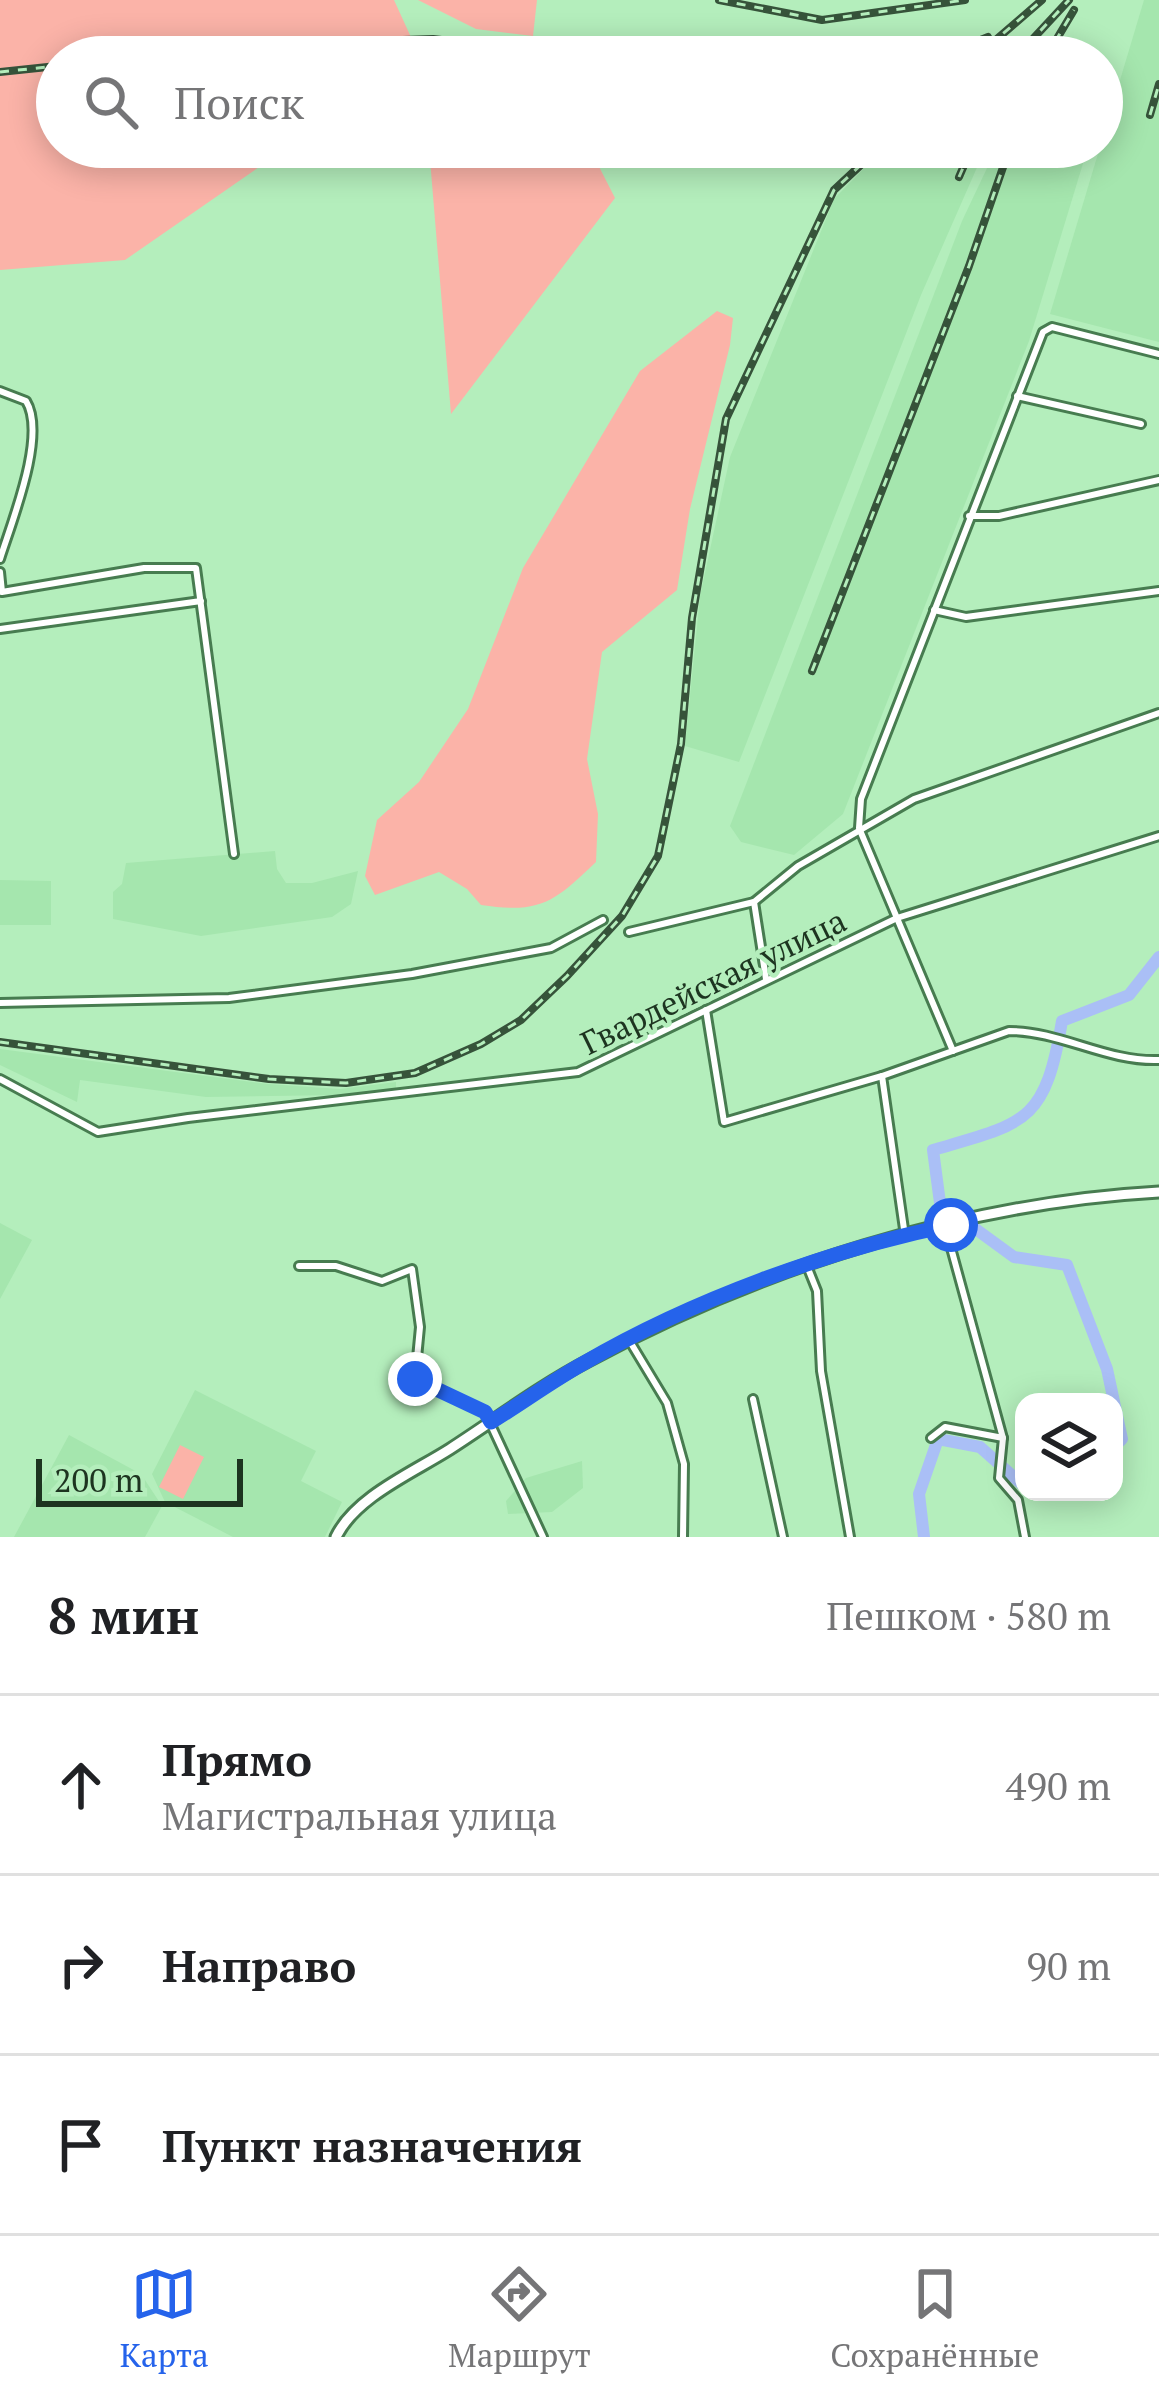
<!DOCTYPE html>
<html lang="ru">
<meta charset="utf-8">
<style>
body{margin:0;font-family:"PT Serif",serif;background:#f2f2f2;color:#202124}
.controls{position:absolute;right:36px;bottom:36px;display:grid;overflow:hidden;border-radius:24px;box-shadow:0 6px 30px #0003}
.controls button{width:108px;height:108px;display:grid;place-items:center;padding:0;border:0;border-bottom:3px solid #e0e0e0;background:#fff;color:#202124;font:60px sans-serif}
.scale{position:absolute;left:36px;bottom:30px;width:207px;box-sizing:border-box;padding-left:12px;border:6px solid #1d3420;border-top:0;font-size:33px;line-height:42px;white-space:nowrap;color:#1d3420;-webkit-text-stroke:9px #b4eebc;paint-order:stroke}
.stop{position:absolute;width:36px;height:36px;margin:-27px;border:9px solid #2563eb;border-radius:50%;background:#fff}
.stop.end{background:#2563eb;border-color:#fff;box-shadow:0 3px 12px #0008}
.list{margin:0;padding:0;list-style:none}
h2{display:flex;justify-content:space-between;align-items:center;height:156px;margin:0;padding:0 48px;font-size:51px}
h2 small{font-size:39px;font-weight:400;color:#757577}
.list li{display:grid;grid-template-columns:78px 1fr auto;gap:36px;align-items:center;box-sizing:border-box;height:180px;padding:0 48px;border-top:3px solid #e0e0e0}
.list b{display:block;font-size:45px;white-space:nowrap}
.list p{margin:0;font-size:39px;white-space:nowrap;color:#757577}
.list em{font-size:39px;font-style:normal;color:#757577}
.icon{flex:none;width:66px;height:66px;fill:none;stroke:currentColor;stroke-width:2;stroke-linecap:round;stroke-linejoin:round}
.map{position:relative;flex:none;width:1159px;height:1537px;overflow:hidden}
.search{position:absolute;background:#fff;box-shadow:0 6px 30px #0003;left:36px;right:36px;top:36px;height:132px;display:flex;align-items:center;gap:30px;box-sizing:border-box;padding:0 42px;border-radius:66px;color:#757577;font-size:45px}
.sheet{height:696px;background:#fff}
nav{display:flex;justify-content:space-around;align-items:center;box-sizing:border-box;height:168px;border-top:3px solid #e0e0e0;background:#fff;font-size:33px;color:#757577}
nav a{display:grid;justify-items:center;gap:6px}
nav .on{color:#2563eb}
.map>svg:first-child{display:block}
.built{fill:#a5e6ae}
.green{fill:#fbb3a8}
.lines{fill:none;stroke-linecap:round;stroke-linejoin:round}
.river{stroke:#aabff6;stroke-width:12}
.minor-casing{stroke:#477c50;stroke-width:12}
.primary-casing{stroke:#477c50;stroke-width:15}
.minor{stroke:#fff;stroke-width:6}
.primary{stroke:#fff;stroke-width:9}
.rail-casing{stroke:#36533a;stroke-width:8}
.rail{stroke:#b4eebc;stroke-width:3;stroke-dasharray:9;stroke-linecap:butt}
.route{stroke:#2563eb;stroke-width:15}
.labels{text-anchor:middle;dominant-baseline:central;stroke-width:9;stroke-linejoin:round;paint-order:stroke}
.street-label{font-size:33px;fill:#1d3420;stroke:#b4eebc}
</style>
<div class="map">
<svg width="1159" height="1537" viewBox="0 0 1159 1537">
<rect width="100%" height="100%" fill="#b4eebc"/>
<g class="built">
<path d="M1144,0H1159V342L1050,314Z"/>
<path d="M885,147H986L921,295L739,762L685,746L700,596L730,457L834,199Z"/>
<path d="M997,147H1088L1029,341L843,814L794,855L741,842L730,826L962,221Z"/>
<path d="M275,851L277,869L286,883H312L358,871L351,904L332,917L201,936L113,919V892L122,884L126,863Z"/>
<path d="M0,880L51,881V925H0Z"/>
<path d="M0,1049L268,1084L340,1089L396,1082V1089L340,1095L206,1097L80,1080L77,1102L0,1065Z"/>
<path d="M0,1223L32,1240L0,1299Z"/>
<path d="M195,1390L316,1451L301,1481L342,1502L325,1537H233L165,1502L152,1474Z"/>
<path d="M69,1435L141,1474L162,1506L145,1537H14Z"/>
<path d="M582,1461L583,1488L552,1512L508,1514L506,1501L526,1478Z"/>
</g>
<g class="green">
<path d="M0,0H394L420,57H57V147H288L125,260L0,270Z"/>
<path d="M418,0H537L533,36L476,29Z"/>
<path d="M429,147H589L615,198L451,414Z"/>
<path d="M717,311L733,318L730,345L690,509L677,590L602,652L587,759L598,814L596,862C554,902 541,914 481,905L467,889L439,872L375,895L365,876L377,820L419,782L468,709L523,568L640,371Z"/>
<path d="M180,1445L204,1457L183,1499L159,1487Z"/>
</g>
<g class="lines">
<g class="river">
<path d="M1114,1447L1122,1439L1107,1369L1067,1265L1014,1257L940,1203L933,1150C1026,1123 1045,1123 1062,1021L1129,995L1159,957"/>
<path d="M924,1537L919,1494L938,1439L980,1447L1024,1486"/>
</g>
<defs>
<g id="minor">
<path d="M0,391L26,401C47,435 12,521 0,559"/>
<path d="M1017,396L1141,424"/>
<path d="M969,516H999L1159,480"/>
<path d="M0,572L2,592L144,568H196L234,854"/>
<path d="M934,610L966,617L1159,591"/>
<path d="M0,629L201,601"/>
<path d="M754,902L766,979"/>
<path d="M629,932L754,902L798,866L914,799L1159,713"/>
<path d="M0,1003L229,998L412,974L551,948L603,920"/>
<path d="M706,1010L724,1122L882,1076"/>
<path d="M953,1051L859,828L861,799L1043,332L1052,327L1159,354"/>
<path d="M0,1079L98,1132L188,1118L578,1072L897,918L1159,836"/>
<path d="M905,1236L882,1076L1009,1031C1061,1031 1106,1062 1159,1060"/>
<path d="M299,1266H336L382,1281L412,1269L420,1327L415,1379L485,1412L543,1537"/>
<path d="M807,1266L817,1291L821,1371L850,1537"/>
<path d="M629,1340L667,1403L684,1464L683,1537"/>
<path d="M753,1399L783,1537"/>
<path d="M931,1438L945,1427L1003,1438L945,1226"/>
<path d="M1003,1438L999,1478L1018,1500L1025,1537"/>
</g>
<path id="primary" d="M336,1537C355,1497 414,1472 450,1449C495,1420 540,1386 588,1361C760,1268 963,1203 1159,1192"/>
</defs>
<use href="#minor" class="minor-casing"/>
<use href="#primary" class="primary-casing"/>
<use href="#minor" class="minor"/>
<use href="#primary" class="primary"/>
<defs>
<g id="rail">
<path d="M719,0L822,20L965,0"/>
<path d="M150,57L282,44L433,39L586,57"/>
<path d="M938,57L988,37"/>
<path d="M976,57L1042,0"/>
<path d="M1016,57L1069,0"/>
<path d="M1046,57L1074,10"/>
<path d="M0,72L57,66"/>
<path d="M1150,115L1159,84"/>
<path d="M959,177L972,147"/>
<path d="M812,671L969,266L1010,147"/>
<path d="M0,1042L269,1079L346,1083L415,1073L481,1044L521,1020L567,976L622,916L658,856L681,744L692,618L726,419L834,190L880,147"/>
</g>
</defs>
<use href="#rail" class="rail-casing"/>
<use href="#rail" class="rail"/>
</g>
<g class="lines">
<path class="route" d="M415,1379L485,1412L491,1422C522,1403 552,1381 584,1363C692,1300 829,1250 951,1225"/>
</g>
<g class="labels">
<g class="street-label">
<text transform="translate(713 981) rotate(-26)">Гвардейская улица</text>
</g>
</g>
</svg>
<div class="controls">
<button><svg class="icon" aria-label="layers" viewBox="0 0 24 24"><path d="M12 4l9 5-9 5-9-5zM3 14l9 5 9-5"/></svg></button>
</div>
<div class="scale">200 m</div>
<div class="stop" style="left:951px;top:1225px"></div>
<div class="stop end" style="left:415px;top:1379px"></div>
<div class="search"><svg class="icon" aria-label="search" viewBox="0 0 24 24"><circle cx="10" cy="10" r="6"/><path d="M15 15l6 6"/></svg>Поиск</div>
</div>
<section class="sheet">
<h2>8 мин<small>Пешком · 580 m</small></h2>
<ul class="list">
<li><svg class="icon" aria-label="ahead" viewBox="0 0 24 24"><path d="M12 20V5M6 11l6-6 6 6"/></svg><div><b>Прямо</b><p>Магистральная улица</p></div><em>490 m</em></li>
<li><svg class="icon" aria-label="right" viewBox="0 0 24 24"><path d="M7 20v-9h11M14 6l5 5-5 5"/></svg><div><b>Направо</b></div><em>90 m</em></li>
<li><svg class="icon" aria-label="arrive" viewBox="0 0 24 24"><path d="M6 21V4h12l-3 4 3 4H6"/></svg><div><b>Пункт назначения</b></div></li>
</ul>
</section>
<nav>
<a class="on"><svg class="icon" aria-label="map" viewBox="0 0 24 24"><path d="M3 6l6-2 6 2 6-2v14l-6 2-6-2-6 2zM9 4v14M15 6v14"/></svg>Карта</a>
<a><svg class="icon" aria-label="directions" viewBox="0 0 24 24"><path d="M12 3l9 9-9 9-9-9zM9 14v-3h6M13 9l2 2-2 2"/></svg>Маршрут</a>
<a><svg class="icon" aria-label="saved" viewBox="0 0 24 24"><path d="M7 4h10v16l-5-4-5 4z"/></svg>Сохранённые</a>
</nav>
